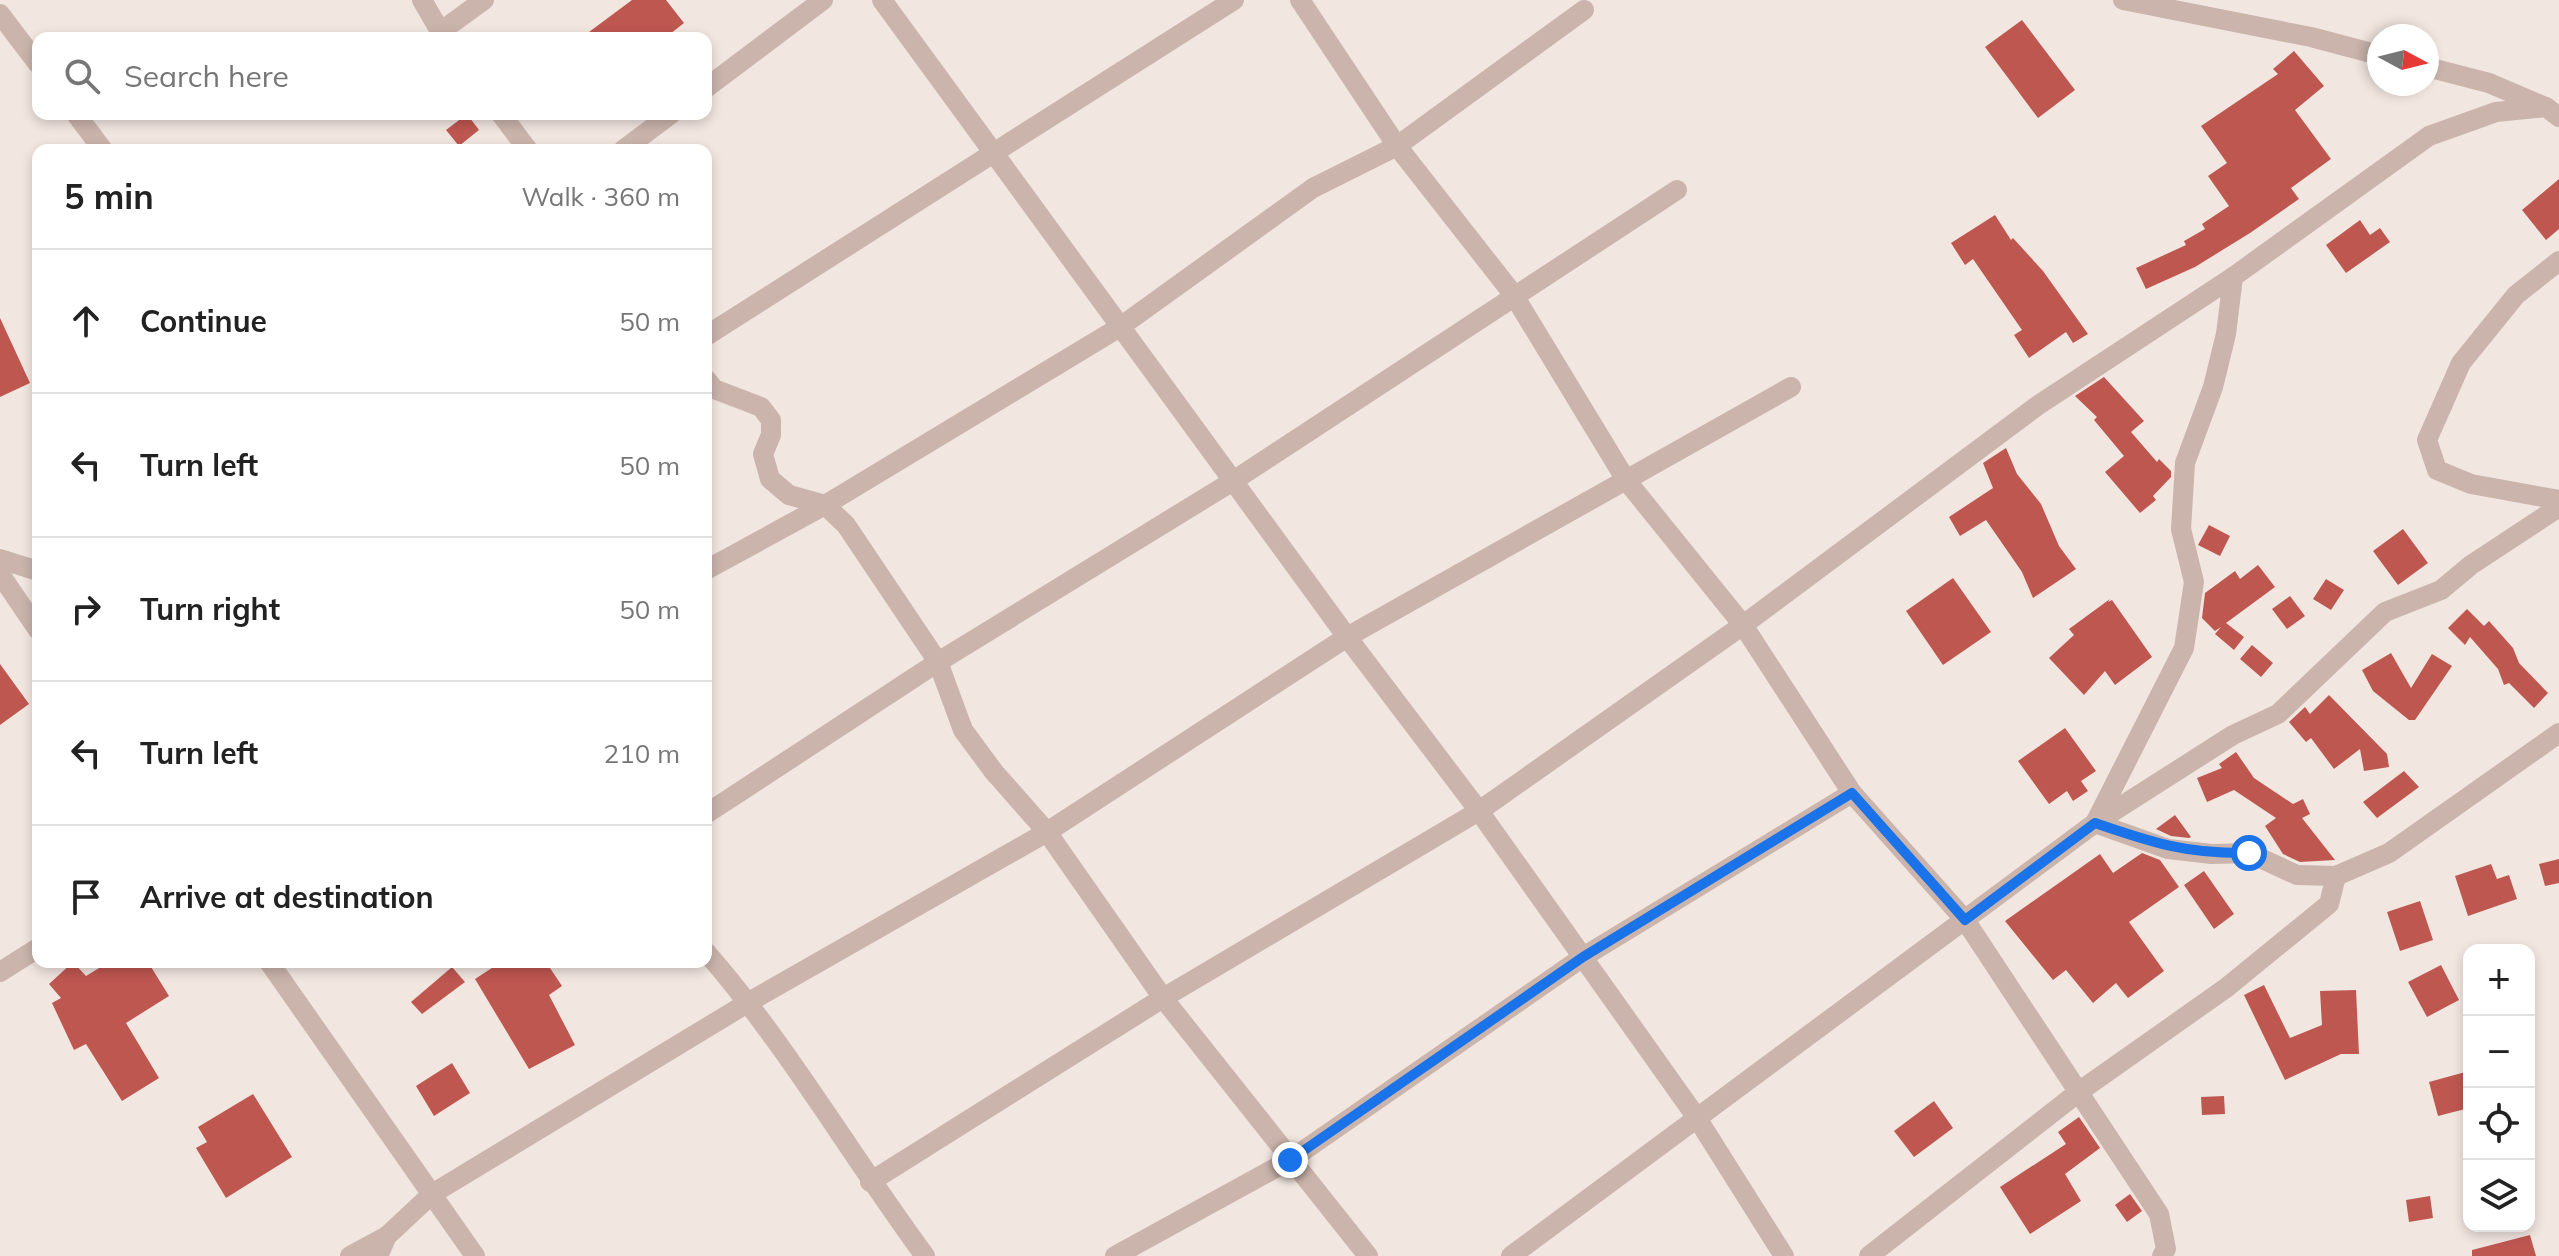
<!DOCTYPE html>
<meta charset="utf-8">
<style>
body{margin:0;font-family:Mulish,sans-serif;background:#f6f6f6;color:#222}
.controls{position:absolute;right:24px;bottom:24px;display:grid;overflow:hidden;border-radius:16px;box-shadow:0 4px 12px #0003}
.controls button{width:72px;height:72px;display:grid;place-items:center;padding:0;border:0;border-bottom:2px solid #e0e0e0;background:#fff;color:#222;font:40px sans-serif}
.compass{position:absolute;left:2367px;top:24px;width:72px;height:72px;border-radius:50%;background:#fff;box-shadow:0 4px 12px #0003;rotate:97deg}
.stop{position:absolute;width:24px;height:24px;margin:-18px;border:6px solid #1a73e8;border-radius:50%;background:#fff}
.stop.end{background:#1a73e8;border-color:#fff;box-shadow:0 2px 8px #0008}
.list{margin:0;padding:0;list-style:none}
h2{display:flex;justify-content:space-between;align-items:center;height:104px;margin:0;padding:0 32px;font-size:34px}
h2 small{font-size:26px;font-weight:400;color:#767676}
.list li{display:grid;grid-template-columns:52px 1fr auto;gap:24px;align-items:center;box-sizing:border-box;height:144px;padding:0 32px;border-top:2px solid #e0e0e0}
.list b{display:block;font-size:30px;white-space:nowrap}
.list em{font-size:26px;font-style:normal;color:#767676}
.icon{flex:none;width:44px;height:44px;fill:none;stroke:currentColor;stroke-width:2;stroke-linecap:round;stroke-linejoin:round}
.map{position:relative;flex:none;width:2559px;height:1256px;overflow:hidden}
.search{position:absolute;background:#fff;box-shadow:0 4px 12px #0003;left:32px;top:32px;width:680px;height:88px;display:flex;align-items:center;gap:20px;box-sizing:border-box;padding:0 28px;border-radius:16px;color:#767676;font-size:30px}
.panel{position:absolute;background:#fff;box-shadow:0 4px 12px #0003;left:32px;top:144px;width:680px;height:824px;border-radius:16px}
.map>svg:first-child{display:block}
.building{fill:#bf5751}
.lines{fill:none;stroke-linecap:round;stroke-linejoin:round}
.minor{stroke:#cab4ac;stroke-width:20}
.route{stroke:#1a73e8;stroke-width:10}
</style>
<div class="map">
<svg width="2559" height="1256" viewBox="0 0 2559 1256">
<rect width="100%" height="100%" fill="#f2e6e0"/>
<g class="building">
<path d="M632,0H666L684,23L665,38H581Z"/>
<path d="M2022,20L2075,90L2038,118L1985,47Z"/>
<path d="M2294,51L2324,86L2295,110L2331,159L2291,188L2299,199L2250,233L2195,267L2146,289L2136,268L2186,245L2184,241L2205,229L2202,224L2229,206L2208,176L2227,163L2201,126L2278,74L2273,69Z"/>
<path d="M467,114L479,130L459,146L446,130Z"/>
<path d="M2559,179V229L2546,240L2522,210Z"/>
<path d="M1995,215L2011,240L2013,238L2043,271L2088,334L2073,343L2066,332L2029,358L2014,335L2022,330L1973,259L1965,265L1951,243Z"/>
<path d="M2360,220L2370,235L2380,228L2390,242L2346,273L2326,245Z"/>
<path d="M0,318L30,383L0,397Z"/>
<path d="M2104,377L2144,421L2131,432L2157,462L2159,459L2171,471V477L2153,496L2156,500L2140,513L2105,472L2124,456L2094,420L2097,417L2075,396Z"/>
<path d="M2006,448L2017,474L2041,504L2059,546L2076,569L2033,598L2022,572L1986,520L1960,536L1949,517L1993,488L1983,463Z"/>
<path d="M2209,525L2230,536L2220,556L2198,545Z"/>
<path d="M2403,529L2428,563L2398,585L2373,551Z"/>
<path d="M2258,565L2275,587L2226,623L2244,637L2234,650L2215,634L2221,627L2215,631L2202,618L2205,593L2235,571L2240,579Z"/>
<path d="M1953,578L1991,632L1943,665L1906,611Z"/>
<path d="M2326,579L2344,590L2331,610L2313,599Z"/>
<path d="M2290,596L2305,616L2287,629L2272,609Z"/>
<path d="M2110,599L2108,602L2112,600L2152,657L2115,685L2105,671L2084,695L2049,658L2074,635L2069,629Z"/>
<path d="M2467,609L2484,626L2489,621L2513,648L2519,663L2548,693L2534,708L2509,683L2504,685L2498,669L2470,637L2465,645L2448,628Z"/>
<path d="M2252,645L2273,663L2261,677L2240,659Z"/>
<path d="M2391,653L2411,688L2432,654L2452,666L2415,720H2409L2373,691L2362,670Z"/>
<path d="M0,664L29,704L0,725Z"/>
<path d="M2329,695L2387,754L2389,767L2364,771L2360,749L2334,769L2311,738L2306,742L2289,722L2305,707L2310,714Z"/>
<path d="M2065,728L2096,771L2081,781L2088,791L2073,801L2067,791L2049,804L2018,761Z"/>
<path d="M2236,752L2254,778L2293,804L2303,799L2310,814L2302,818L2335,860L2300,862L2283,854L2265,826L2276,818L2234,790L2207,802L2197,778L2222,768L2219,764Z"/>
<path d="M2404,771L2419,787L2377,818L2363,802Z"/>
<path d="M2175,815L2191,837L2189,838L2171,836L2156,829Z"/>
<path d="M2142,853L2160,860L2179,887L2129,922L2164,971L2128,998L2116,983L2093,1003L2066,970L2053,980L2005,921L2100,854L2113,873Z"/>
<path d="M2559,859V883L2545,886L2539,864Z"/>
<path d="M2491,864L2497,879L2509,875L2517,899L2468,916L2455,876Z"/>
<path d="M2204,871L2234,914L2214,929L2184,885Z"/>
<path d="M2420,901L2433,940L2400,951L2387,912Z"/>
<path d="M73,962L86,976L109,962H148L169,996L126,1023L159,1078L122,1101L86,1044L74,1050L52,1003L61,998L49,984Z"/>
<path d="M501,962H546L562,986L549,995L575,1045L529,1069L475,979Z"/>
<path d="M2441,965L2459,1000L2427,1017L2408,982Z"/>
<path d="M452,967L465,982L422,1014L411,1002Z"/>
<path d="M2264,985L2290,1038L2322,1025L2320,991L2356,990L2359,1054H2341L2285,1080L2244,995Z"/>
<path d="M452,1063L470,1093L434,1116L416,1086Z"/>
<path d="M2469,1071V1108L2438,1116L2429,1082Z"/>
<path d="M253,1094L292,1157L226,1198L196,1148L207,1142L198,1127Z"/>
<path d="M2224,1096L2225,1114L2202,1115L2201,1097Z"/>
<path d="M1934,1101L1953,1128L1914,1157L1894,1131Z"/>
<path d="M2079,1117L2100,1148L2065,1174L2081,1201L2030,1234L2000,1187L2066,1144L2058,1132Z"/>
<path d="M2130,1194L2142,1211L2127,1222L2115,1205Z"/>
<path d="M2430,1196L2433,1218L2409,1222L2406,1200Z"/>
<path d="M2530,1235L2536,1256H2472V1250Z"/>
</g>
<g class="lines">
<g class="minor">
<path d="M422,0L444,38"/>
<path d="M882,0L1347,637L1479,811L1697,1118L1784,1256"/>
<path d="M1300,0L1397,146L1513,294L1626,480L1743,625L1852,793L1965,920L2159,1214L2166,1249L2162,1256"/>
<path d="M2123,0L2311,37L2379,55"/>
<path d="M0,14L38,64"/>
<path d="M440,32L484,0"/>
<path d="M2427,67L2489,83L2543,106"/>
<path d="M706,88L823,0"/>
<path d="M76,114L103,150"/>
<path d="M501,114L528,150"/>
<path d="M623,150L671,114"/>
<path d="M2559,261L2516,295L2461,363L2427,440L2437,470L2471,484L2559,500"/>
<path d="M2233,277L2226,334L2213,387L2185,463L2181,529L2194,582L2184,648L2095,823L2168,849L2212,854L2249,853L2297,875L2336,876L2389,853L2559,733"/>
<path d="M706,336L1234,0"/>
<path d="M706,379L714,389L761,407L771,420V435L763,454L770,479L789,495L825,505L846,525L938,662L963,730L994,772L1047,832L1163,998L1368,1256"/>
<path d="M0,559L38,571"/>
<path d="M706,570L825,505L1120,327L1313,188L1397,146L1584,10"/>
<path d="M0,574L38,630"/>
<path d="M706,814L938,662L1233,481L1677,190"/>
<path d="M706,952C788,1046 851,1156 925,1256"/>
<path d="M269,962L475,1256"/>
<path d="M0,972L38,948"/>
<path d="M870,1182L1163,998L1479,811L1743,625L2037,406L2233,277L2429,136L2496,112L2546,107L2559,117"/>
<path d="M350,1256L387,1236"/>
<path d="M378,1256L387,1236L432,1194L749,1002L1047,832L1347,637L1791,387"/>
<path d="M1115,1256L1290,1160L1583,957L1852,793"/>
<path d="M1511,1256L2095,823L2233,735L2278,714L2385,612L2441,590L2471,565L2559,507"/>
<path d="M1869,1256L2080,1091L2226,988L2329,904L2336,876"/>
</g>
</g>
<g class="lines">
<path class="route" d="M1290,1160L1583,957L1852,793L1965,920L2095,823C2153,843 2187,854 2249,853"/>
</g>
</svg>
<div class="controls">
<button>+</button>
<button>−</button>
<button><svg class="icon" aria-label="locate" viewBox="0 0 24 24"><circle cx="12" cy="12" r="6"/><path d="M12 2v4M12 18v4M2 12h4M18 12h4"/></svg></button>
<button><svg class="icon" aria-label="layers" viewBox="0 0 24 24"><path d="M12 4l9 5-9 5-9-5zM3 14l9 5 9-5"/></svg></button>
</div>
<svg class="compass" viewBox="-18 -18 36 36"><path d="M0-13l5 13h-10z" fill="#e53935"/><path d="M0 13l5-13h-10z" fill="#767676"/></svg>
<div class="stop" style="left:2249px;top:853px"></div>
<div class="stop end" style="left:1290px;top:1160px"></div>
<div class="search"><svg class="icon" aria-label="search" viewBox="0 0 24 24"><circle cx="10" cy="10" r="6"/><path d="M15 15l6 6"/></svg>Search here</div>
<section class="panel">
<h2>5 min<small>Walk · 360 m</small></h2>
<ul class="list">
<li><svg class="icon" aria-label="ahead" viewBox="0 0 24 24"><path d="M12 20V5M6 11l6-6 6 6"/></svg><div><b>Continue</b></div><em>50 m</em></li>
<li><svg class="icon" aria-label="left" viewBox="0 0 24 24"><path d="M17 20v-9H6M10 6l-5 5 5 5"/></svg><div><b>Turn left</b></div><em>50 m</em></li>
<li><svg class="icon" aria-label="right" viewBox="0 0 24 24"><path d="M7 20v-9h11M14 6l5 5-5 5"/></svg><div><b>Turn right</b></div><em>50 m</em></li>
<li><svg class="icon" aria-label="left" viewBox="0 0 24 24"><path d="M17 20v-9H6M10 6l-5 5 5 5"/></svg><div><b>Turn left</b></div><em>210 m</em></li>
<li><svg class="icon" aria-label="arrive" viewBox="0 0 24 24"><path d="M6 21V4h12l-3 4 3 4H6"/></svg><div><b>Arrive at destination</b></div></li>
</ul>
</section>
</div>
